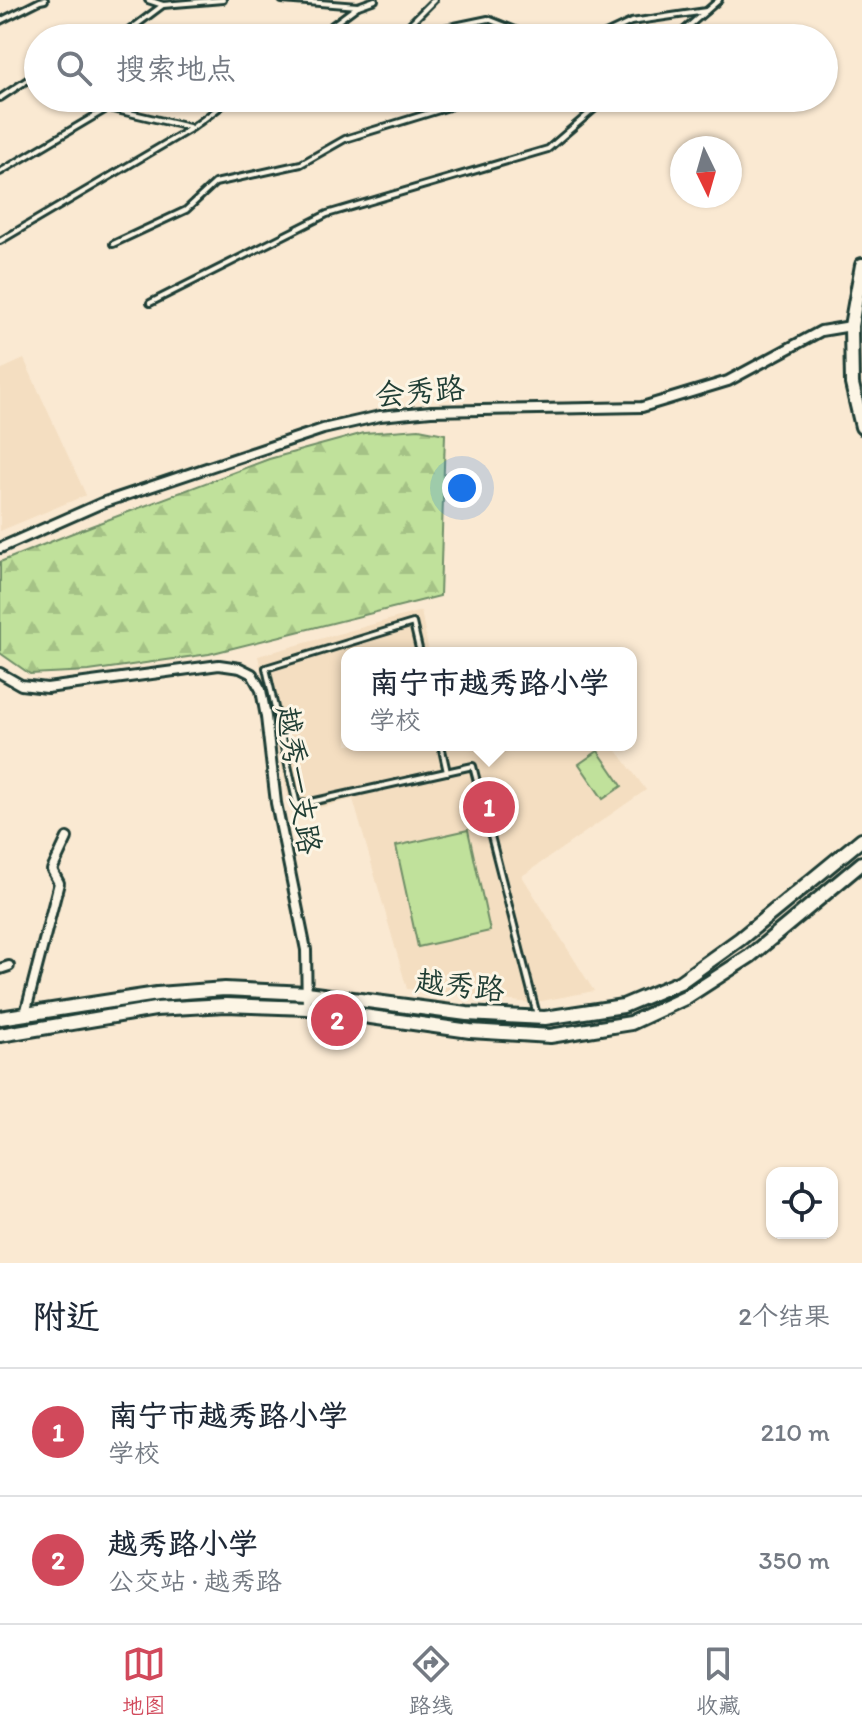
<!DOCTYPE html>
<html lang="zh">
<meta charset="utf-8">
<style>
body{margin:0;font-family:Itim,"LXGW WenKai TC",sans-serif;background:#f2f2f3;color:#1f2937}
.controls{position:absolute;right:24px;bottom:24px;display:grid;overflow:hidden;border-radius:16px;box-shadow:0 2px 6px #0004}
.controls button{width:72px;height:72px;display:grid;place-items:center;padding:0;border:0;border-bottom:2px solid #e0e1e3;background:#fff;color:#1f2937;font:40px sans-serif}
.compass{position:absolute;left:670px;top:136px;width:72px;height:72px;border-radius:50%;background:#fff;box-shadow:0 2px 6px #0004;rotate:175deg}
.you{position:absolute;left:462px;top:488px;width:28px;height:28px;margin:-20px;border:6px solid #fff;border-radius:50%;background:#1a73e8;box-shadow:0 0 0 12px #1a73e833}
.badge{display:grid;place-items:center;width:52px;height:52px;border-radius:50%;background:#d1495b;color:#fff;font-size:26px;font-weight:700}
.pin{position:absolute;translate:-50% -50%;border:4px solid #fff;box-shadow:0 2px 8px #0006}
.popup{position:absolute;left:341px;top:647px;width:296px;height:104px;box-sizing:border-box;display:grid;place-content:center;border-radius:16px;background:#fff;filter:drop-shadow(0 2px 6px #0005);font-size:26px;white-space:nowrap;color:#747a83}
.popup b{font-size:30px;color:#1f2937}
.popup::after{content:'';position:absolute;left:50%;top:100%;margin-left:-16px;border:16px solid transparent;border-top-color:#fff}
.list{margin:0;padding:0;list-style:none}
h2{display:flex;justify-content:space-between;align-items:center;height:104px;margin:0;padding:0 32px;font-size:34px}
h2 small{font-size:26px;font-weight:400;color:#747a83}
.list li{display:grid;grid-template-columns:52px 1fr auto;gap:24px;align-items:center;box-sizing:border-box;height:128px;padding:0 32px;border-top:2px solid #e0e1e3}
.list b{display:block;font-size:30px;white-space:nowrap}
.list p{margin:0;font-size:26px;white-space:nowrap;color:#747a83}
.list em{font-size:26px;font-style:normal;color:#747a83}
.icon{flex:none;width:44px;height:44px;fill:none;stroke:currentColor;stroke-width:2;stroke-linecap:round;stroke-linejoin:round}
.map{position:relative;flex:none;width:862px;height:1263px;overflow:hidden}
.search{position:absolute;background:#fff;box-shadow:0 2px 6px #0004;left:24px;right:24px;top:24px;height:88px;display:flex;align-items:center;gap:20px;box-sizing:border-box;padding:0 28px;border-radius:44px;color:#747a83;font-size:30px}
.sheet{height:360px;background:#fff}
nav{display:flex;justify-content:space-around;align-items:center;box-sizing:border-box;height:112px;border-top:2px solid #e0e1e3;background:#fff;font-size:22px;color:#747a83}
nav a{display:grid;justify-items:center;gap:4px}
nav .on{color:#d1495b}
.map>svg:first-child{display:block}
.built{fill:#f4dec1}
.grass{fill:#c0e19b;stroke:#708f68;stroke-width:2}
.forest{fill:url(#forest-firs);stroke:#708f68;stroke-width:2}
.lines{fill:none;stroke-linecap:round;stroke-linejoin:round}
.service-casing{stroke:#1f3d34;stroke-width:10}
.minor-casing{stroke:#1f3d34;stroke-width:14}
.secondary-casing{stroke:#1f3d34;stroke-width:18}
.service{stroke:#fcf5e5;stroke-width:4}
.minor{stroke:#fcf5e5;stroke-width:8}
.secondary{stroke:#fcf5e5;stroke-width:12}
.labels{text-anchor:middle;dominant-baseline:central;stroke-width:6;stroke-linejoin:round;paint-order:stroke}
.street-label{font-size:30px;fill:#1f3d34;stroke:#fcf5e5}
</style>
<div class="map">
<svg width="862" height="1263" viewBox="0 0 862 1263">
<defs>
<pattern id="forest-firs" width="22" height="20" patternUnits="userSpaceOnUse" patternTransform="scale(2)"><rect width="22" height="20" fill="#c0e19b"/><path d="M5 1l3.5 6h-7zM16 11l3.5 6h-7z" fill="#a5c286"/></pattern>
</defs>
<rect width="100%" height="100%" fill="#fae9d2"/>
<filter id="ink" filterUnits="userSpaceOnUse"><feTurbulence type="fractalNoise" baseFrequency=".0125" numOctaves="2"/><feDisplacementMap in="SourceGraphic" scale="16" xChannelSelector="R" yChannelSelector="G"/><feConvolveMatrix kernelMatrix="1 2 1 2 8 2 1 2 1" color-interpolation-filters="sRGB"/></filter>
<g filter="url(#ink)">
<g class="built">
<path d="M24,359L86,495L0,531V370Z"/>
<path d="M421,611L429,653H347V745H613L646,790L522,876L594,991L531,1003L407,989L353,799L292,815L258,656Z"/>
</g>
<g class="grass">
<path d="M598,751L622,786L603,799L579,764Z"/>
<path d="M468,830L490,931L418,947L396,846Z"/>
</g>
<path class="forest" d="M419,429L445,434L440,596L209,654L89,671L30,674L0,653V562L70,534L269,459L364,433Z"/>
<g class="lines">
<defs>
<g id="service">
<path d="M148,0L163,5"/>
<path d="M282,0L358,6"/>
<path d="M0,21L40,1L45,0"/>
<path d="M119,38L163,5L223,0"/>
<path d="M315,38L358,6L375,0"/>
<path d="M396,38L434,0"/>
<path d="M397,38L488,19L523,33L527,38"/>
<path d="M597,38L631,22L706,11"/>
<path d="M675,38L719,0"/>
<path d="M0,98L38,73"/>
<path d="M0,172L108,108L189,127"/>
<path d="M0,241L192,128L232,98"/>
<path d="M113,244L186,210L215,183L301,164L345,139L449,107L468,98"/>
<path d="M150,303L327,214L548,149L607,98"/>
<path d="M420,653L413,623L266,668L297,805L473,766L537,1015"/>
<path d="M441,745L447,772"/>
</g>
<g id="minor">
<path d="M0,548L102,503L323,429L380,416L431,411L642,407L728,381L821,331L851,326"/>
<path d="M0,673L21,685L47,688L219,665L240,668L252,674L261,690L266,717L276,803L306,950L307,1008"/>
<path d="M0,969L9,966"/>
<path d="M25,1014L59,883L52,870L67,838"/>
</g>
<g id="secondary">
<path d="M862,265L851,326L852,384L862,427"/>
<path d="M0,1018L157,994L225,989L307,993L467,1014L545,1018L623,1006L680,982L740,939L862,839"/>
<path d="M0,1035L155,1009L226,1005L307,1008L470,1031L550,1036L631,1023L685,998L750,956L862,863"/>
</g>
</defs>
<use href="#service" class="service-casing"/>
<use href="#minor" class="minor-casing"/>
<use href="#secondary" class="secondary-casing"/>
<use href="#service" class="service"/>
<use href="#minor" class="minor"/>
<use href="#secondary" class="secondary"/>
</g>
</g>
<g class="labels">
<g class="street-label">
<text transform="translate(420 391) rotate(-5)">会秀路</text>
<text transform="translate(299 780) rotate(81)">越秀一支路</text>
<text transform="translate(460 985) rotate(6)">越秀路</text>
</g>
</g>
</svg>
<div class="controls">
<button><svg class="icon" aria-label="locate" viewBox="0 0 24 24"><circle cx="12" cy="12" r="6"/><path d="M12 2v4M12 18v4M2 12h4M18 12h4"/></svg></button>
</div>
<svg class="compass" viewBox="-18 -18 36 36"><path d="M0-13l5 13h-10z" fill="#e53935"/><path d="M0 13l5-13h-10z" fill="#747a83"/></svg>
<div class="you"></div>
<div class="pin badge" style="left:489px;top:807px">1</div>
<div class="popup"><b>南宁市越秀路小学</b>学校</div>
<div class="pin badge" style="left:337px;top:1020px">2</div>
<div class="search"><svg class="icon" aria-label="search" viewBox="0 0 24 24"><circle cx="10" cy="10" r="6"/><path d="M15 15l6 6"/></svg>搜索地点</div>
</div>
<section class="sheet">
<h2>附近<small>2个结果</small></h2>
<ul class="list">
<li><span class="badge">1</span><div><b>南宁市越秀路小学</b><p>学校</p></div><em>210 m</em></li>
<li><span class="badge">2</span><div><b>越秀路小学</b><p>公交站 · 越秀路</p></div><em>350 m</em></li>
</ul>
</section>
<nav>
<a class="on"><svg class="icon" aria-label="map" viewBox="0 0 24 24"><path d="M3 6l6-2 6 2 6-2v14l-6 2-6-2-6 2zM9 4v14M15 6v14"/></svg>地图</a>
<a><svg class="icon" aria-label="directions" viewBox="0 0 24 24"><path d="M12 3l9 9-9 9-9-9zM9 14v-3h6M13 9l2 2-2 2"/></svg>路线</a>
<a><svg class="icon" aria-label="saved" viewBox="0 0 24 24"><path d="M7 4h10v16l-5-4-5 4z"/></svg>收藏</a>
</nav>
